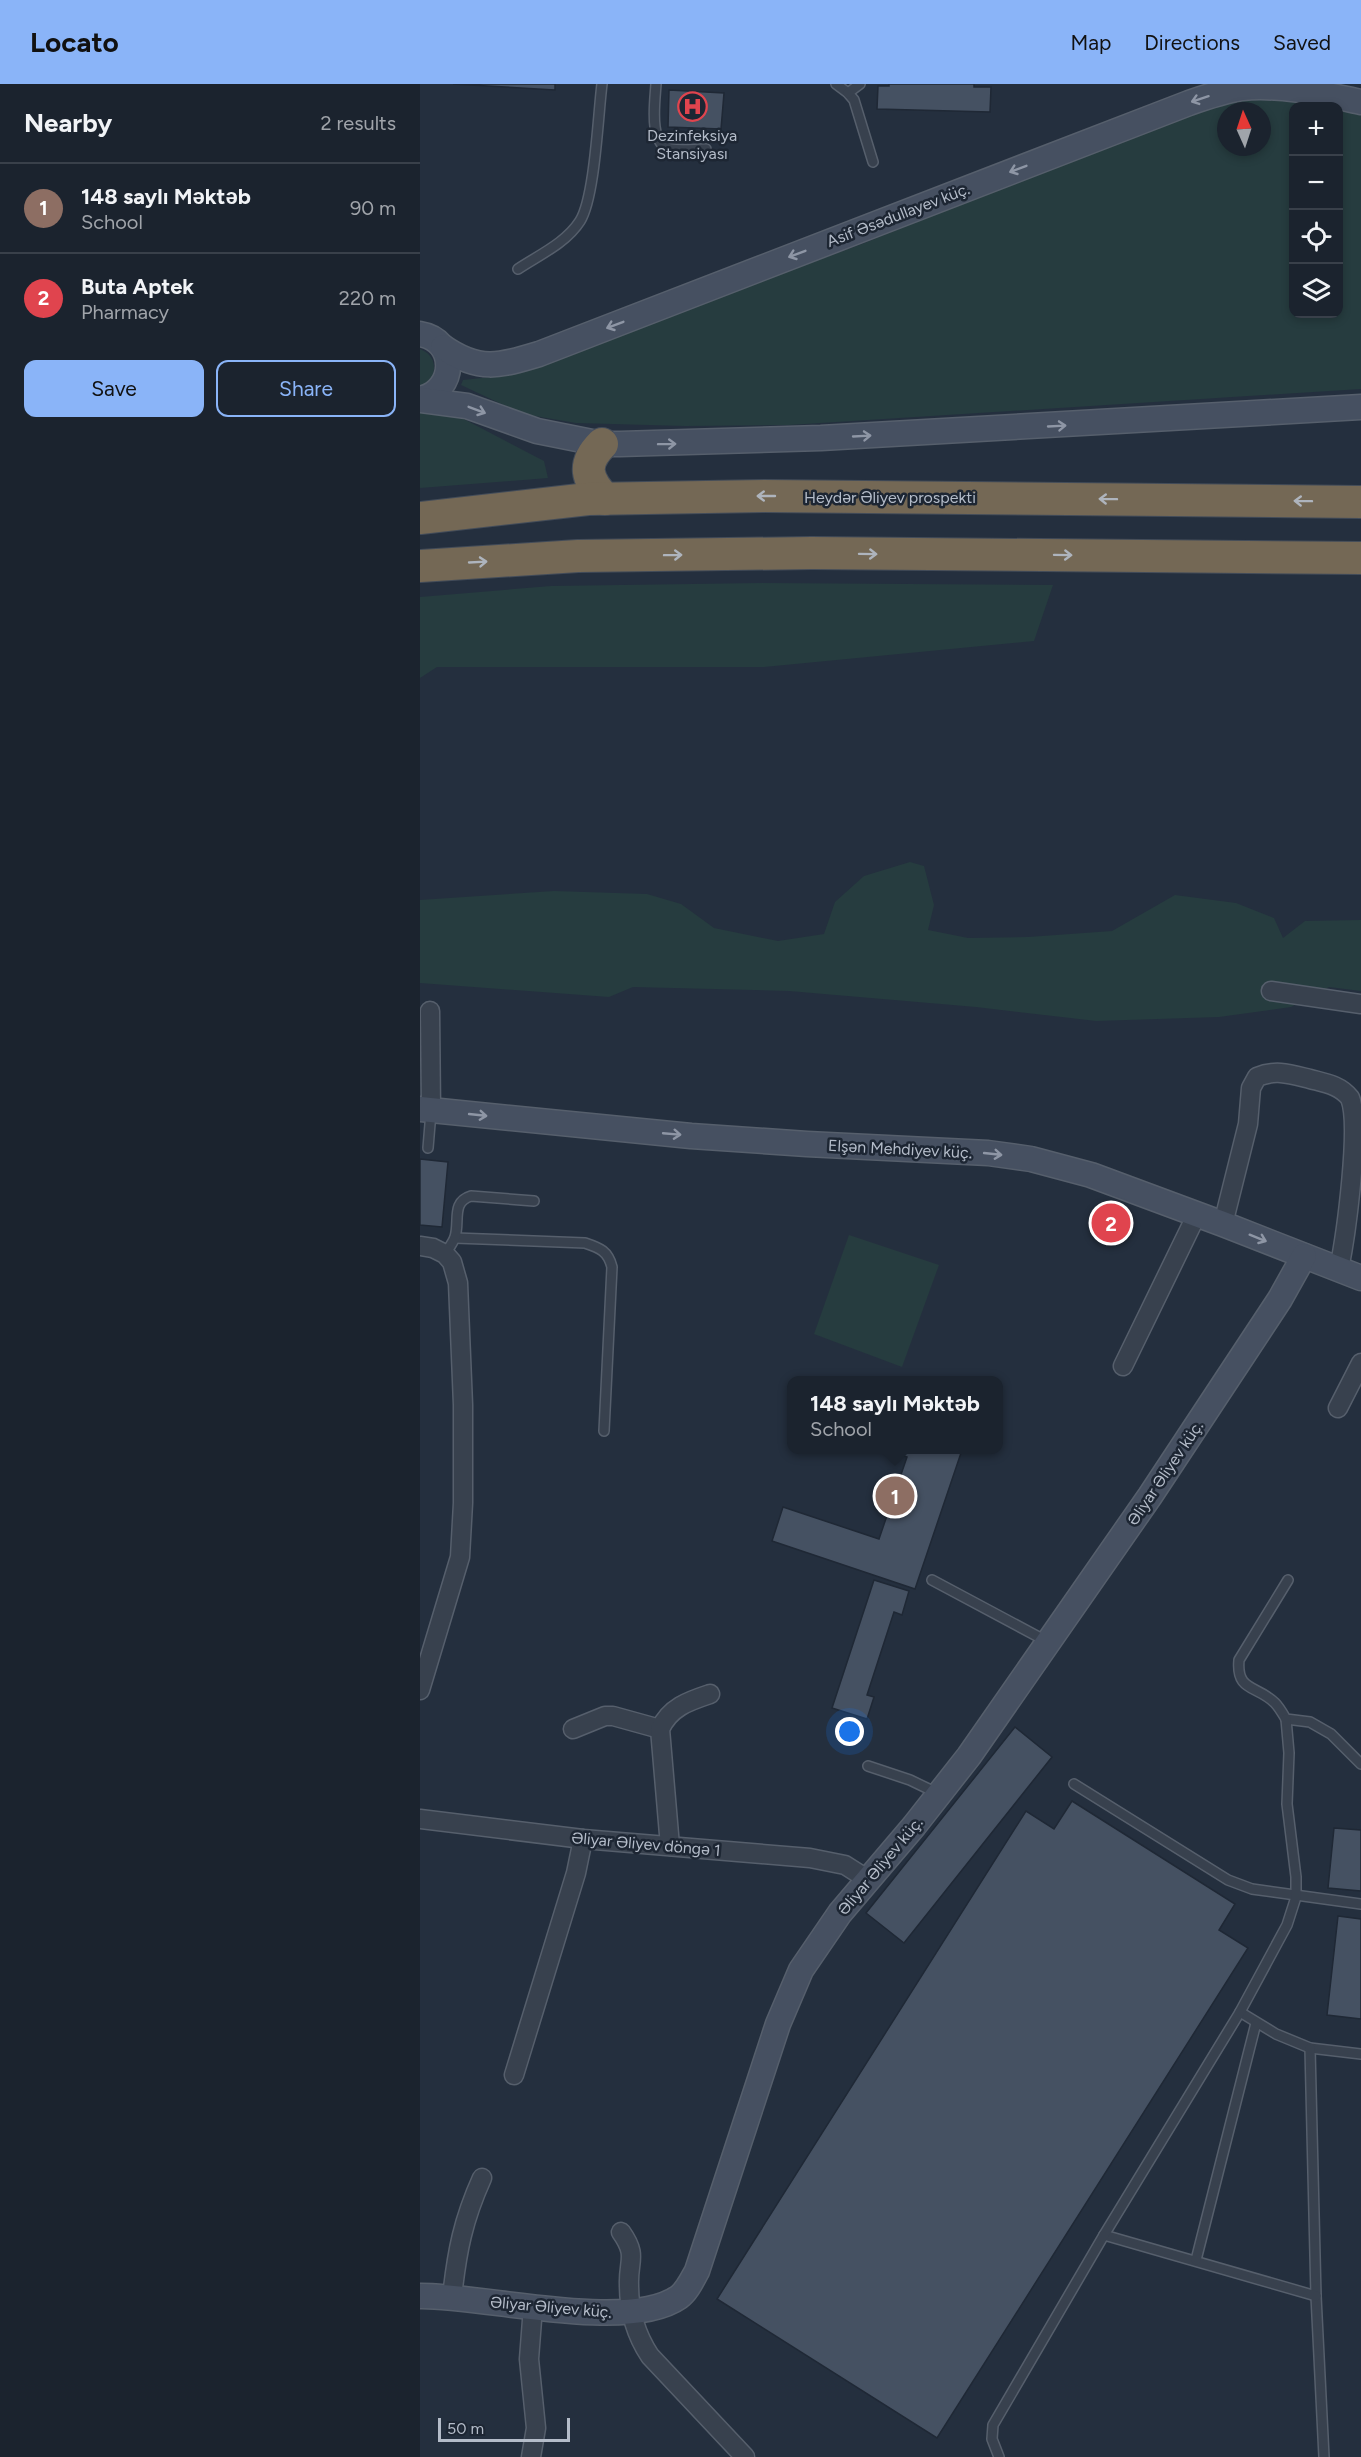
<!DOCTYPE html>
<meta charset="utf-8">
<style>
body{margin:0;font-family:Figtree,sans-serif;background:#242b36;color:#f1f3f6}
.controls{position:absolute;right:18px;top:18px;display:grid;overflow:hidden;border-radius:12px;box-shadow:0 3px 9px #0003}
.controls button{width:54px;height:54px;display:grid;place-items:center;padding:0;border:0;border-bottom:2px solid #39404a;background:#1b232e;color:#f1f3f6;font:30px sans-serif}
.compass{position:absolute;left:797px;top:18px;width:54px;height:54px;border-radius:50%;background:#1b232e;box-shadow:0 3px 9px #0003;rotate:357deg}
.scale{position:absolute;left:18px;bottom:15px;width:132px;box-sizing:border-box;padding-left:6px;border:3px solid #b4bcc9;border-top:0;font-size:16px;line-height:21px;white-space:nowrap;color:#b4bcc9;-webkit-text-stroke:4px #1d2633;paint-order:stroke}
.you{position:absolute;left:430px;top:1648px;width:21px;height:21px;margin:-15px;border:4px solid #fff;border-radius:50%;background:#1a73e8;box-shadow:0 0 0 9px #1a73e833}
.badge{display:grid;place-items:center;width:39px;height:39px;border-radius:50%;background:#8ab4f8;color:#fff;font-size:20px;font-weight:700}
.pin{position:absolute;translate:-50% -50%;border:3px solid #fff;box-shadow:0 2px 6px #0006}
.popup{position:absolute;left:367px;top:1292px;width:216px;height:78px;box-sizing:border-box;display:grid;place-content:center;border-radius:12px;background:#1b232e;filter:drop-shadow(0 2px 4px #0005);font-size:20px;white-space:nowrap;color:#a0a4aa}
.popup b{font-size:22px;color:#f1f3f6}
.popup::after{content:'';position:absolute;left:50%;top:100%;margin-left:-12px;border:12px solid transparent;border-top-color:#1b232e}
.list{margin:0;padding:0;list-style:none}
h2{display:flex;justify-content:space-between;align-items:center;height:78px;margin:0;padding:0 24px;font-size:26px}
h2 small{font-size:20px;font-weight:400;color:#a0a4aa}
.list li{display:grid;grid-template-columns:39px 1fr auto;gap:18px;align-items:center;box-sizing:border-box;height:90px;padding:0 24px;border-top:2px solid #39404a}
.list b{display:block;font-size:22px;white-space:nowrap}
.list p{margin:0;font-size:20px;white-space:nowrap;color:#a0a4aa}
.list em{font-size:20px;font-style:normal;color:#a0a4aa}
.actions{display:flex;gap:12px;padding:18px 24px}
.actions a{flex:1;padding:14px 0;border:2px solid #8ab4f8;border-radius:12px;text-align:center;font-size:21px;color:#8ab4f8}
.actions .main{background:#8ab4f8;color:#111}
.icon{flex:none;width:33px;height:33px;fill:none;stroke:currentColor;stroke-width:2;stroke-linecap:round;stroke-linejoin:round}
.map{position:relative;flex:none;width:941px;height:2373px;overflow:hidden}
header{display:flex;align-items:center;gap:36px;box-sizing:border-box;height:84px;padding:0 30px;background:#8ab4f8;color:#111}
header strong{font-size:28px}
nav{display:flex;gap:33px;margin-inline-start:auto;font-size:21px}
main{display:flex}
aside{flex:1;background:#1b232e}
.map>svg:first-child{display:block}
.green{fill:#263c3f;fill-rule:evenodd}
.building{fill:#455162;stroke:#1f2835;stroke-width:1.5}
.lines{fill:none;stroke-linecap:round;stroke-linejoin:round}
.lane-casing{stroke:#565f6c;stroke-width:12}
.street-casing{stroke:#565f6c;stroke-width:21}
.secondary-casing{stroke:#565f6c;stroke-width:27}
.highway-casing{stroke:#434c59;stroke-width:34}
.lane{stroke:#38414e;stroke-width:9}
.street{stroke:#38414e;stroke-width:18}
.secondary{stroke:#465061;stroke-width:24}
.highway{stroke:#746855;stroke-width:32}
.oneway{stroke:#8e96a5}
.oneway2{stroke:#aeb4bd}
.labels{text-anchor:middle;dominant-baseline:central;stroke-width:5;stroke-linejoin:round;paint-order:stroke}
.poi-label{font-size:16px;fill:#b4bcc9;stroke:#1d2633}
.street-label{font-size:16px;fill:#b4bcc9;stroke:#1d2633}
</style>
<header>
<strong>Locato</strong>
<nav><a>Map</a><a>Directions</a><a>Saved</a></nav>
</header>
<main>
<aside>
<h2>Nearby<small>2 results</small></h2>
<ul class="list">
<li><span class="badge" style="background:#8d6e63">1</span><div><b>148 saylı Məktəb</b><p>School</p></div><em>90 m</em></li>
<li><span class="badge" style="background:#e0444e">2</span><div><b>Buta Aptek</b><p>Pharmacy</p></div><em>220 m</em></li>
</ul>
<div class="actions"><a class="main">Save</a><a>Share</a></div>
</aside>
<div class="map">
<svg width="941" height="2373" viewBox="0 0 941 2373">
<rect width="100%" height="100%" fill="#242f3e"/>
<g class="green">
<path d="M821,16H858L913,22H874V230H918L919,24L941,29V305L369,341L265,342L156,339L103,330L41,301L43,296L80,292L442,160L773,27ZM806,27H842V63H806Z"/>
<path d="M0,265C13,270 17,281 12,294L0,303Z"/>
<path d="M0,328L38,332L124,377L128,394L0,404Z"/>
<path d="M342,499L633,501L614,557L344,583H17L0,594V513L131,502Z"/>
<path d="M490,778L504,782L514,821L508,846L548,854L608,853L692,847L755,811L816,819L854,834L863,854L885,837L941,836V907L909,903L871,923L799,933L676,937L556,923L369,907L213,903L189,913L0,899V816L134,807L227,810L261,820L294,844L358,857L404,850L415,818L444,792Z"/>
<path d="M429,1151L519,1181L482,1283L394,1250Z"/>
</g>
<g class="building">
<path d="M33,0H135V6Z"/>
<path d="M469,0H554V3H571L570,28L457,25L458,2H469Z"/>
<path d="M249,6L304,9L301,45L248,43Z"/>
<path d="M0,1075L28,1078L22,1143L0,1141Z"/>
<path d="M464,1366H542L495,1505L352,1457L363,1423L459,1455L487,1373Z"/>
<path d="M454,1496L489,1507L482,1531L474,1528L447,1611L454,1613L447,1635L412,1624Z"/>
<path d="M595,1643L632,1673L484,1859L446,1829Z"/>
<path d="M652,1717L815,1820L799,1846L828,1864L517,2354L297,2215L606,1727L634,1745Z"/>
<path d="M914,1744L941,1746V1807L908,1804Z"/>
<path d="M918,1832L941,1835V1935L907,1931Z"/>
</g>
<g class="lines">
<defs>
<g id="lane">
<path d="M236,0C235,18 228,61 251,65C262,67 275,65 286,65"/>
<path d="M416,0L428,9L434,16L453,78"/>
<path d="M428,9L440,0"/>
<path d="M98,185C119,171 146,159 160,137C175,113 178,31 182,0"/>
<path d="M8,1064L11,1028"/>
<path d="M35,1154L165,1159C180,1164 188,1167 192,1183L184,1347"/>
<path d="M25,1170C28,1165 33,1159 35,1153C40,1137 31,1118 51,1112L114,1117"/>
<path d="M512,1496L628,1558"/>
<path d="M868,1496L819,1576C816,1608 837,1601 855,1619C859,1623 863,1630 866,1635L890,1638L911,1650L941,1680"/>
<path d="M448,1682L490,1696L517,1709"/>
<path d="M654,1700L808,1796L832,1805L941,1820"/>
<path d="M820,1928L856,1950L890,1964L941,1970"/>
<path d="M890,1964L896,2212L904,2373"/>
<path d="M684,2151L896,2212"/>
<path d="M776,2176L836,1939"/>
<path d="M579,2373L572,2355L573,2341L684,2151L820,1928L867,1841L876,1813V1793L867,1720L869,1669L866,1635"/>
</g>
<g id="street">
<path d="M851,907L941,920"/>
<path d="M10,927L11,1026"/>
<path d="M803,1140L828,1040L831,1004L837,993C856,985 870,990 890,995C905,999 920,1001 930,1014C941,1041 926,1151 919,1185"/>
<path d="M0,1162L13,1164L25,1170L32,1178L38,1199L43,1321V1419L40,1473L0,1606"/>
<path d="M703,1282L777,1130"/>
<path d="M918,1324L941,1279"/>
<path d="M153,1645L185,1632H193L240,1645"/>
<path d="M0,1735L163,1755L390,1774L425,1781L447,1795"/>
<path d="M250,1762L240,1645C250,1623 269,1617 290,1610"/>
<path d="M94,1991L156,1789L163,1755"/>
<path d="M201,2148C218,2172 208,2176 209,2201C209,2227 216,2251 230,2272L325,2373"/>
<path d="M32,2213C37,2167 43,2136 62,2094"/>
<path d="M111,2373L116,2344L109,2275L113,2223"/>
</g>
<g id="secondary">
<path d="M0,250C38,256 37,307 0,315"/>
<path d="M23,263C59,288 79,282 119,270L769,19C786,13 804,7 822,4C862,0 903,10 941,18"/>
<path d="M0,316L47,322L117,347L182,360H200L401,354L941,323"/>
<path d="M0,1025L271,1052L387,1060L568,1069L611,1075L671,1091L803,1140L941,1194"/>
<path d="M0,2212C63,2211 208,2249 259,2213C267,2207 272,2196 277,2187L358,1940L381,1886L420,1829L494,1742L549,1672L730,1412L860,1215L884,1172"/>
</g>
<g id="highway">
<path d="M182,360C162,380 166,395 185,415"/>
<path d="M0,434L168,415L345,412L941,418"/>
<path d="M0,482L158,472L392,469L941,474"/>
</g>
</defs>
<use href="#lane" class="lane-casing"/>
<use href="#street" class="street-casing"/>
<use href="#secondary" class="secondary-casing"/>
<use href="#highway" class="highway-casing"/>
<use href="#lane" class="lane"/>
<use href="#street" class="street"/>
<use href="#secondary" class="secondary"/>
<use href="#highway" class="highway"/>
</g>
<defs><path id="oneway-shaft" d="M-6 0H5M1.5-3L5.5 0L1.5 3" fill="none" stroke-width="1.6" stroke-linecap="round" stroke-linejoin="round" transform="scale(1.5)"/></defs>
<g class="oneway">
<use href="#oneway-shaft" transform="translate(780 15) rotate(162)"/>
<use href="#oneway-shaft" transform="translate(598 85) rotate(159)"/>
<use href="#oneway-shaft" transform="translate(377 170) rotate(159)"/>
<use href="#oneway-shaft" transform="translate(195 241) rotate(159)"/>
<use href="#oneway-shaft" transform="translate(57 326) rotate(21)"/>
<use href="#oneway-shaft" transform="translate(637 342) rotate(-3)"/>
<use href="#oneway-shaft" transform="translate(442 352) rotate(-3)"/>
<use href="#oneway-shaft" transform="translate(247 360) rotate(-1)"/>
<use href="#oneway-shaft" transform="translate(58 1031) rotate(6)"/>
<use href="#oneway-shaft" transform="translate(252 1050) rotate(5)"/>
<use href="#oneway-shaft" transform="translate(573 1070) rotate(6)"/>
<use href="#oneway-shaft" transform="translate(838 1154) rotate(22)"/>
</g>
<g class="oneway2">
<use href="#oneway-shaft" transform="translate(346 412) rotate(180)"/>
<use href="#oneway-shaft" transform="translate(688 415) rotate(-179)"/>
<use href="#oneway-shaft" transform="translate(883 417) rotate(-179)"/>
<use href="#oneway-shaft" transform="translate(448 470) rotate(1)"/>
<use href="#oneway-shaft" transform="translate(253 471) rotate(-1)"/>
<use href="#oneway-shaft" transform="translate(643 471) rotate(1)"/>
<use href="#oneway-shaft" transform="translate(58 478) rotate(-3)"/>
</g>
<defs>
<symbol id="hospital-ring" viewBox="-11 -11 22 22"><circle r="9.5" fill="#1d2633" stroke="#e0444e" stroke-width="1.5"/><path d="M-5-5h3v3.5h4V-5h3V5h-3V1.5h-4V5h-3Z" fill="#e0444e"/></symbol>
</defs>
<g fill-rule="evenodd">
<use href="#hospital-ring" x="256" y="6" width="33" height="33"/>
</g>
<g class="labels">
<g class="poi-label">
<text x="272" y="51">Dezinfeksiya<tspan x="272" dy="18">Stansiyası</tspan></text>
</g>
<g class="street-label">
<text transform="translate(478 131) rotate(-21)">Asif Əsədullayev küç.</text>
<text x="470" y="413">Heydər Əliyev prospekti</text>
<text transform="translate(480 1065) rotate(3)">Elşən Mehdiyev küç.</text>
<text transform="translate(745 1389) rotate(-56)">Əliyar Əliyev küç.</text>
<text transform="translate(226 1760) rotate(5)">Əliyar Əliyev döngə 1</text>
<text transform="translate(460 1782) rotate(-50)">Əliyar Əliyev küç.</text>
<text transform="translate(131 2223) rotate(5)">Əliyar Əliyev küç.</text>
</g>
</g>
</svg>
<div class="controls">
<button>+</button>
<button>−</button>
<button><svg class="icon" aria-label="locate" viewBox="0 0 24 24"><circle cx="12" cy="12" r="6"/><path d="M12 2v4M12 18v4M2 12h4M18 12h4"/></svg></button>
<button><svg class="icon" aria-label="layers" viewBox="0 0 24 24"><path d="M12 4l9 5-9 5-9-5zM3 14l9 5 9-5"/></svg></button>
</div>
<svg class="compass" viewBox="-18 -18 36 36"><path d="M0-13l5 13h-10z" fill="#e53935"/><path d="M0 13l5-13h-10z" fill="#a0a4aa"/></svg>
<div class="scale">50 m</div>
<div class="you"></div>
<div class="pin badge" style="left:475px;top:1412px;background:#8d6e63">1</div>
<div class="popup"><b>148 saylı Məktəb</b>School</div>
<div class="pin badge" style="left:691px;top:1139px;background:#e0444e">2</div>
</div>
</main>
